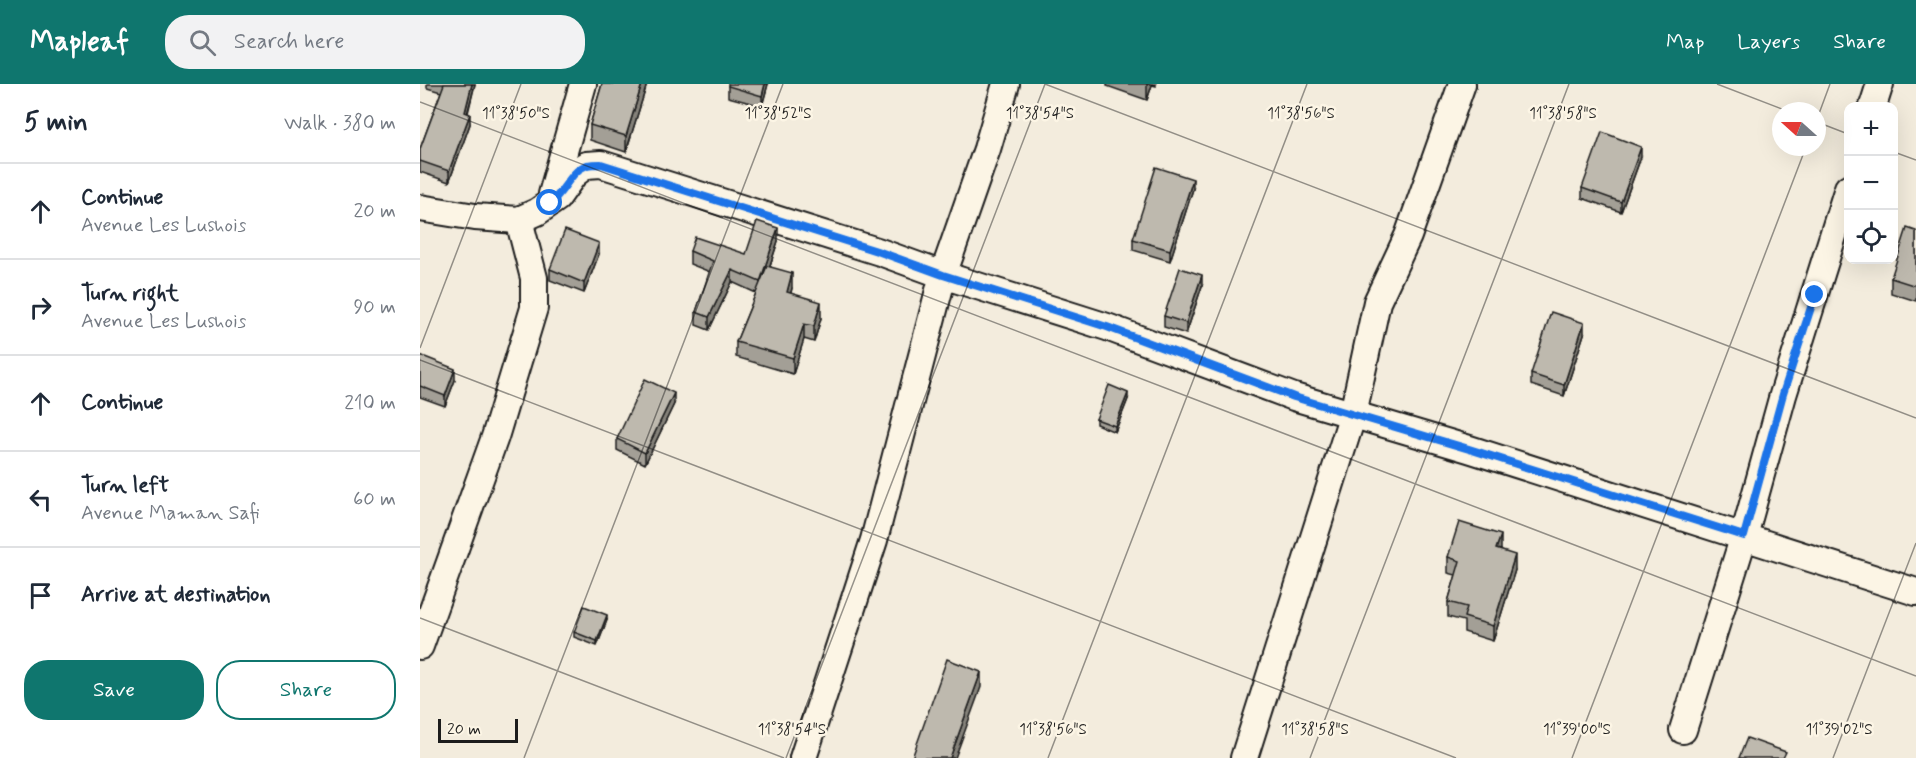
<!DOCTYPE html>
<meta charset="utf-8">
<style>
body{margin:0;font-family:Mynerve,sans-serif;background:#f2f2f3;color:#1f2937}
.controls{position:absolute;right:18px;top:18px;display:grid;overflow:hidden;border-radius:12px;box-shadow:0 6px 24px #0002}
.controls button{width:54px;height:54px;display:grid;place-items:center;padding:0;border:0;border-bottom:2px solid #e0e1e3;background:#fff;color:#1f2937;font:30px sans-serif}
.compass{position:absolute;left:1352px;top:18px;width:54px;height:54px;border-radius:50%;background:#fff;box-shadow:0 6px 24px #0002;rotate:291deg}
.scale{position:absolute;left:18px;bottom:15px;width:80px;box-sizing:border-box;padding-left:6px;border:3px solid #1c1c1c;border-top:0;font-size:16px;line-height:21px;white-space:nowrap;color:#1c1c1c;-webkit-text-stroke:4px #fcf5e5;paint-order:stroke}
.stop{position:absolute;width:18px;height:18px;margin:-14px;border:4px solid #1a73e8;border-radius:50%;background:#fff}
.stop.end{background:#1a73e8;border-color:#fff;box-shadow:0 2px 6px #0008}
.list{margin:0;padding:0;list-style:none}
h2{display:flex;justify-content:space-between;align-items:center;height:78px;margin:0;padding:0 24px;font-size:26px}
h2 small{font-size:20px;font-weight:400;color:#747a83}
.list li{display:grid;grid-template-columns:39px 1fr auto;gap:18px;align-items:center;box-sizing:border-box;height:96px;padding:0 24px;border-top:2px solid #e0e1e3}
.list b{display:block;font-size:22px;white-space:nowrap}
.list p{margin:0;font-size:20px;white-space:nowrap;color:#747a83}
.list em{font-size:20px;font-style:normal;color:#747a83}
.actions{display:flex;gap:12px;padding:18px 24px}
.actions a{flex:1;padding:14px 0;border:2px solid #0f766e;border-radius:24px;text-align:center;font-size:21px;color:#0f766e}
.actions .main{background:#0f766e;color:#fff}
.icon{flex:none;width:33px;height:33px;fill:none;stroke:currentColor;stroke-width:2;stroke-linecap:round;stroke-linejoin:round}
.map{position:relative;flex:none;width:1496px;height:674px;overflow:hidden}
header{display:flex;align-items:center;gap:36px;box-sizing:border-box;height:84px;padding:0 30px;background:#0f766e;color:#fff}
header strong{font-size:28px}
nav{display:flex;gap:33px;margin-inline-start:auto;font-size:21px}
.search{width:420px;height:54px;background:#f2f2f3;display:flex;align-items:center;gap:15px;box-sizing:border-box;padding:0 21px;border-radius:24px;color:#747a83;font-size:22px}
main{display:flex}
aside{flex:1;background:#fff}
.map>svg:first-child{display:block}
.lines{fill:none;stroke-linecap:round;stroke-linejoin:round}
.minor-casing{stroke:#1c1c1c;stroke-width:30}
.minor{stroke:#fcf5e5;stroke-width:26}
.wall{fill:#a39f96;stroke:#1c1c1c;stroke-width:1.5}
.shaded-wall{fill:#85827a;stroke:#1c1c1c;stroke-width:1.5}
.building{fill:#beb9ae;stroke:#1c1c1c;stroke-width:1.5}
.route{stroke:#1a73e8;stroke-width:8}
.ticks{fill:none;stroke:#1c1c1c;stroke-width:1.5;stroke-opacity:0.45}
.ticks-label{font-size:15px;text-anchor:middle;fill:#1c1c1c;stroke:#fcf5e5;stroke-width:5;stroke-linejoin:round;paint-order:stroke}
</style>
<header>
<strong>Mapleaf</strong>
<div class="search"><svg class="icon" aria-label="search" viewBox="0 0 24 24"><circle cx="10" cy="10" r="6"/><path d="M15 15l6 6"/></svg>Search here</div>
<nav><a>Map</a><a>Layers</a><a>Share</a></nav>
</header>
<main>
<aside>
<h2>5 min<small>Walk · 380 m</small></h2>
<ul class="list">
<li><svg class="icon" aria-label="ahead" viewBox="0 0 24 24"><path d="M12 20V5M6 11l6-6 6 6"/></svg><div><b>Continue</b><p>Avenue Les Lushois</p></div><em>20 m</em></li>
<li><svg class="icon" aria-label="right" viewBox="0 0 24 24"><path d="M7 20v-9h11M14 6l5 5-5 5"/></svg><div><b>Turn right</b><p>Avenue Les Lushois</p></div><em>90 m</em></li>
<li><svg class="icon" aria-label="ahead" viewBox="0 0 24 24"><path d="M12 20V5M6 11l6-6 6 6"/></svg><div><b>Continue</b></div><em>210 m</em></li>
<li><svg class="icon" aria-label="left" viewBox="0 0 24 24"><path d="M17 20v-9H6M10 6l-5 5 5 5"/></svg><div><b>Turn left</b><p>Avenue Maman Safi</p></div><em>60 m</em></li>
<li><svg class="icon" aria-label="arrive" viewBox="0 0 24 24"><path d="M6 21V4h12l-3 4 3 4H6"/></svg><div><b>Arrive at destination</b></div></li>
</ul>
<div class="actions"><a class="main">Save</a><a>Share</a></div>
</aside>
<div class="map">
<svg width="1496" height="674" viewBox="0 0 1496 674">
<rect width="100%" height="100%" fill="#f3ecdd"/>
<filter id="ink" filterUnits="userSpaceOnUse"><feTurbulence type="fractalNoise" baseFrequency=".0167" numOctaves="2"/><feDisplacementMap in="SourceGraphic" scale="12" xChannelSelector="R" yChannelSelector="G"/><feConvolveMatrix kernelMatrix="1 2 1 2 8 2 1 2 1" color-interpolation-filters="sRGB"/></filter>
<g filter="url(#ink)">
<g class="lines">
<defs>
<g id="minor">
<path d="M1453,22L1460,0"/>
<path d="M132,110L163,0"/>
<path d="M0,124L55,133L99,136L117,128L137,114L154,90L166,81L181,80L460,168L523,191L687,243L874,313L1049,365L1496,508"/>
<path d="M0,562L75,353L114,224V194L99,136"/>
<path d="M1263,646L1324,452L1363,311L1428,104"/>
<path d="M383,674L454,456L523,191L567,65L586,0"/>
<path d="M824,674L933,330L957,218L988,152L1042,0"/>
</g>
</defs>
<use href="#minor" class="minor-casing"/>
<use href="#minor" class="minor"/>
</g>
<g class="wall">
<path d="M7,0H55L48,29L50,40L29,98L0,88V65L21,8L7,4Z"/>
<path d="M182,0H227L206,68L170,56V41Z"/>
<path d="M348,0L342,22L308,13V2Z"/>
<path d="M687,0H736V2L732,1L727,16L687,2Z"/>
<path d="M1221,73L1201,128L1162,114V104Z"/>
<path d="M773,105L750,177L713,166V155Z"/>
<path d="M1496,147V217L1471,209V194Z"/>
<path d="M358,157L350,182L372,204L371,209L401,234L394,258L384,255L373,290L316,273V258L336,209L312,198L289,246L276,241V228L290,188L270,180V167L326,170Z"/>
<path d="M179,170L164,209L130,196V185Z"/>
<path d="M782,202L766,250L744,243V232Z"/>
<path d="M1164,250L1144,312L1111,301V290Z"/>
<path d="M0,271L35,296L25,322L0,313Z"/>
<path d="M708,315L695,348L676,340V335Z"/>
<path d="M254,320L225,380L197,366V355Z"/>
<path d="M1081,466L1095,486L1073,557L1044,548V537L1028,533V518L1036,491L1028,489V473Z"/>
<path d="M187,536L177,562L154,553V548Z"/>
</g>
<g class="shaded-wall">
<path d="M52,0H55L45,38V28Z"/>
<path d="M222,0H227L206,68V52Z"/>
<path d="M345,0H348L342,22V12Z"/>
<path d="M727,0H732V1L727,16Z"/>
<path d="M50,30V40L29,98V87Z"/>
<path d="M1221,63V73L1201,128V118Z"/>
<path d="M773,95V105L750,177V166Z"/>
<path d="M358,144V157L340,211V198Z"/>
<path d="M179,159V170L164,209V199Z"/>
<path d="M312,186V198L289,246V233Z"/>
<path d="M372,189V204L367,223V208Z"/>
<path d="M782,191V202L766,250V239Z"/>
<path d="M401,218V234L394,258V242Z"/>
<path d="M1164,239V250L1144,312V301Z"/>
<path d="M384,240V255L373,290V274Z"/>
<path d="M35,285V296L25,322V312Z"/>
<path d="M254,309V320L225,380V369Z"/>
<path d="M708,309V315L695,348V342Z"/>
<path d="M1081,451V466L1076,465Z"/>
<path d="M1095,471V486L1073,557V542Z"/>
<path d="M187,531V536L177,562V557Z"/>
<path d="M561,588V603L535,674H530Z"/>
</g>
<g class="building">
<path d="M24,0H52L45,28L50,30L29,87L0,77V65Z"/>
<path d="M182,0H222L206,52L170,41Z"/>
<path d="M308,0H345L342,12L308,2Z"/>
<path d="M1182,48L1221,63L1201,118L1162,104Z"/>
<path d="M736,83L773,95L750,166L713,155Z"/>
<path d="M337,137L358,144L340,198L312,186L289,233L276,228L293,177L270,167L275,153L326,170Z"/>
<path d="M1487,144L1496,147V202L1471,194Z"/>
<path d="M145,146L179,159L164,199L130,185Z"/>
<path d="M347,182L372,189L367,208L401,218L394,242L384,240L373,274L316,258Z"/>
<path d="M760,184L782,191L766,239L744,232Z"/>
<path d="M1131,228L1164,239L1144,301L1111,290Z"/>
<path d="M0,271L35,285L25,312L0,302Z"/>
<path d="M225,295L254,309L225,369L197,355Z"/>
<path d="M689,301L708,309L695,342L676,335Z"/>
<path d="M1039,438L1081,451L1076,465L1095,471L1073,542L1044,533L1047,523L1028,518L1040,477L1028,473Z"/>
<path d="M164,522L187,531L177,557L154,548Z"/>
<path d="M527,575L561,588L530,674H492Z"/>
<path d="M1327,654L1366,668L1363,674H1319Z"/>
</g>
</g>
<g class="lines" filter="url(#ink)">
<path class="route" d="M130,119C144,109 150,87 167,81C171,80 177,80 181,80L460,168L523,191L687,243L874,313L1049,365L1324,452L1363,310L1395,211"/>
</g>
<path class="ticks" d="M625,0L1496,334M1297,0L1367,27M0,18L1496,592M1397,35L1410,0M1397,38L1428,50M1474,68L1496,76M0,264L101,0M0,276L1036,674M0,534L364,674M104,674L363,0M366,674L625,0M628,674L887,0M890,674L1149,0M1152,674L1386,63M1413,674L1496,459"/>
<g class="ticks-label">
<text x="358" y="34">11°38'52"S</text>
<text x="620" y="34">11°38'54"S</text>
<text x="1143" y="34">11°38'58"S</text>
<text x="96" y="34">11°38'50"S</text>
<text x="881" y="34">11°38'56"S</text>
<text x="372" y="650">11°38'54"S</text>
<text x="633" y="650">11°38'56"S</text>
<text x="895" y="650">11°38'58"S</text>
<text x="1157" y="650">11°39'00"S</text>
<text x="1419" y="650">11°39'02"S</text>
</g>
</svg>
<div class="controls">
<button>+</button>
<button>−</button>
<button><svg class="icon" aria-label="locate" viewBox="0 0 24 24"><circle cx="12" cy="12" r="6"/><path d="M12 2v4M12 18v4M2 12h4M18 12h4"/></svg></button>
</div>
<svg class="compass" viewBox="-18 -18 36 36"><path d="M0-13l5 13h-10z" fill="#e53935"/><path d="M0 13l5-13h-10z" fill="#747a83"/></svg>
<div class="scale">20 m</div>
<div class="stop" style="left:130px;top:119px"></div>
<div class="stop end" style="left:1395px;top:211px"></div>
</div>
</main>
